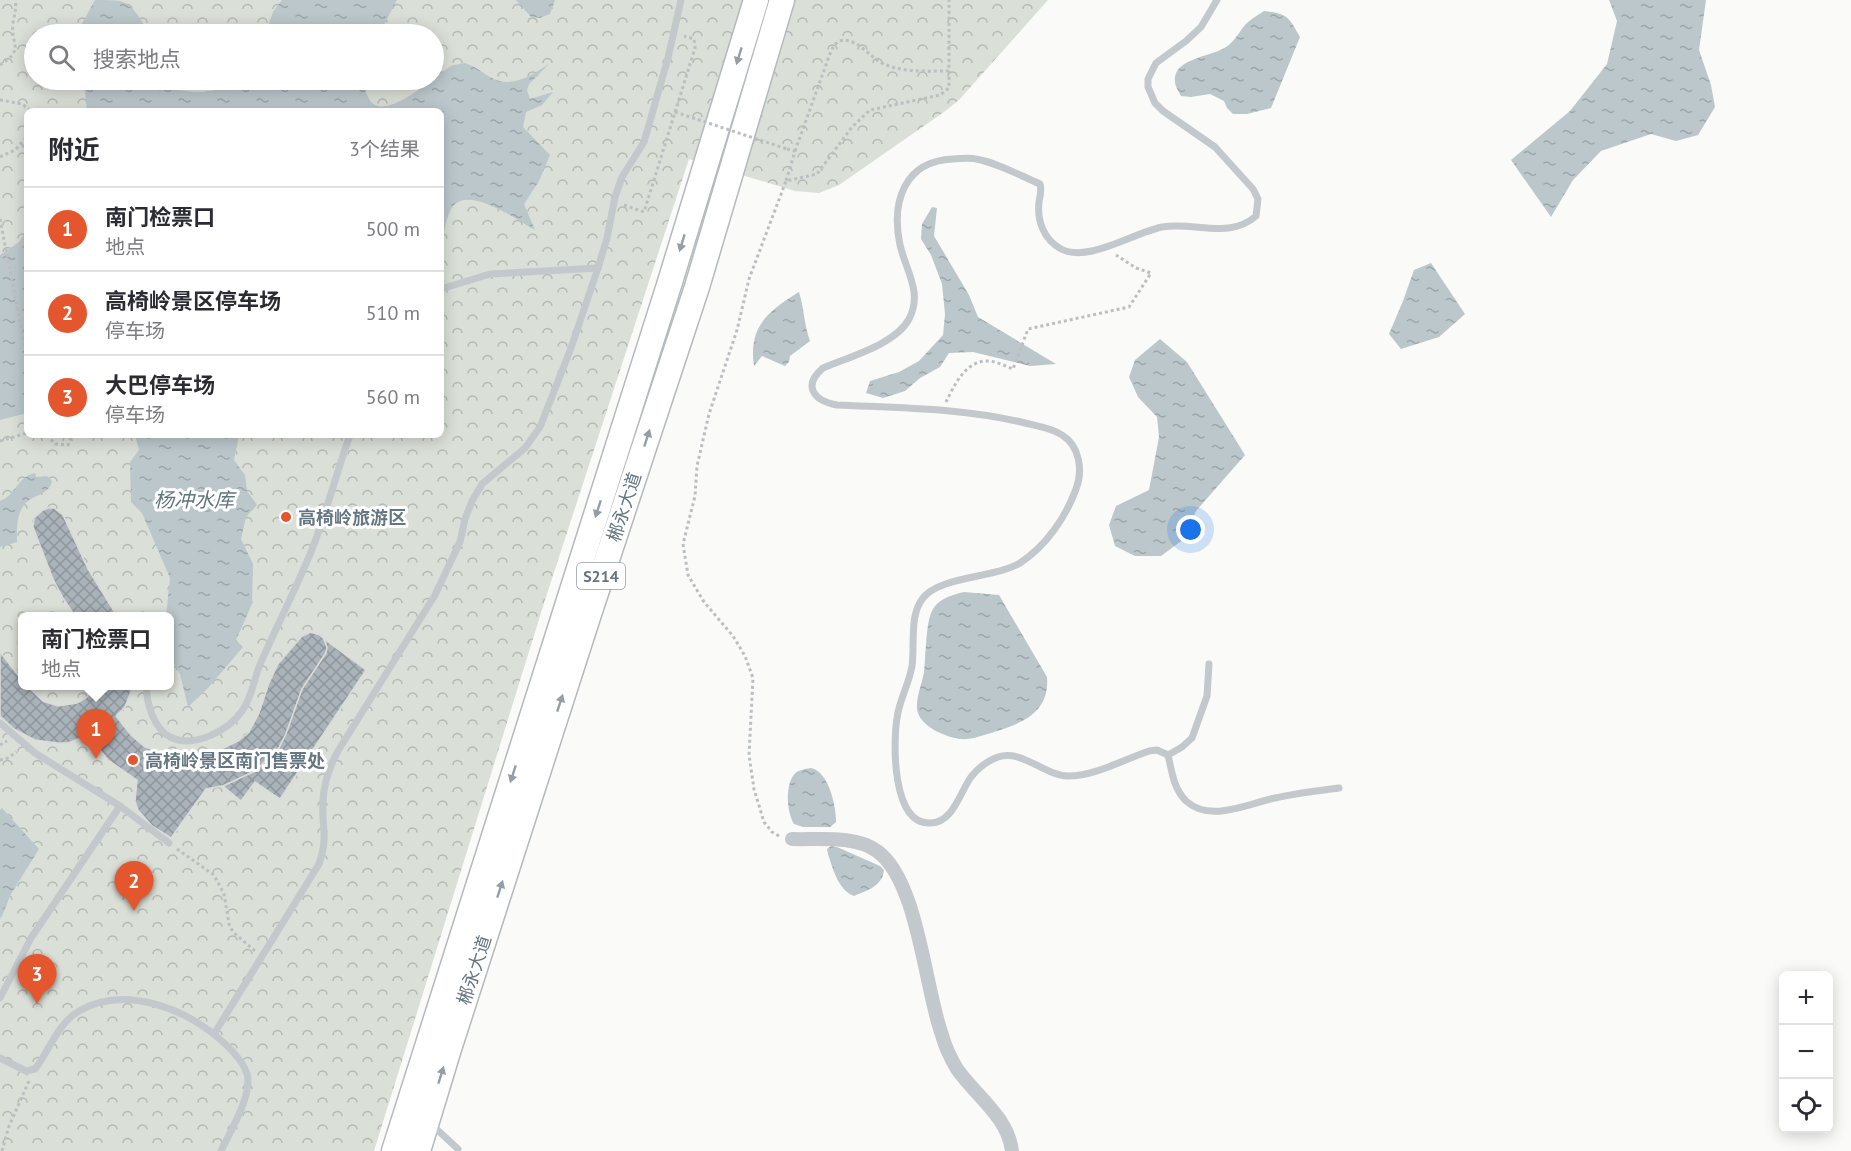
<!DOCTYPE html>
<html lang="zh">
<meta charset="utf-8">
<style>
body{margin:0;font-family:"PT Sans","Noto Sans SC",sans-serif;background:#f7f7f7;color:#2b2b33}
.controls{position:absolute;right:18px;bottom:18px;display:grid;overflow:hidden;border-radius:9px;box-shadow:0 3px 15px #0003}
.controls button{width:54px;height:54px;display:grid;place-items:center;padding:0;border:0;border-bottom:2px solid #e1e1e2;background:#fff;color:#2b2b33;font:30px sans-serif}
.you{position:absolute;left:1191px;top:530px;width:21px;height:21px;margin:-15px;border:4px solid #fff;border-radius:50%;background:#1a73e8;box-shadow:0 0 0 9px #1a73e833}
.badge{display:grid;place-items:center;width:39px;height:39px;border-radius:50%;background:#e4572e;color:#fff;font-size:20px;font-weight:700}
.pin{position:absolute;translate:-50% -50px;filter:drop-shadow(0 2px 3px #0008)}
.pin::after{content:'';position:absolute;top:32px;width:21px;height:18px;background:inherit;clip-path:polygon(0 0,100% 0,50% 100%)}
.popup{position:absolute;left:18px;top:612px;width:156px;height:78px;box-sizing:border-box;display:grid;place-content:center;border-radius:9px;background:#fff;filter:drop-shadow(0 2px 4px #0005);font-size:20px;white-space:nowrap;color:#7c7c81}
.popup b{font-size:22px;color:#2b2b33}
.popup::after{content:'';position:absolute;left:50%;top:100%;margin-left:-12px;border:12px solid transparent;border-top-color:#fff}
.list{margin:0;padding:0;list-style:none}
h2{display:flex;justify-content:space-between;align-items:center;height:78px;margin:0;padding:0 24px;font-size:26px}
h2 small{font-size:20px;font-weight:400;color:#7c7c81}
.list li{display:grid;grid-template-columns:39px 1fr auto;gap:18px;align-items:center;box-sizing:border-box;height:84px;padding:0 24px;border-top:2px solid #e1e1e2}
.list b{display:block;font-size:22px;white-space:nowrap}
.list p{margin:0;font-size:20px;white-space:nowrap;color:#7c7c81}
.list em{font-size:20px;font-style:normal;color:#7c7c81}
.icon{flex:none;width:33px;height:33px;fill:none;stroke:currentColor;stroke-width:2;stroke-linecap:round;stroke-linejoin:round}
.map{position:relative;flex:none;width:1851px;height:1151px;overflow:hidden}
.search{position:absolute;background:#fff;box-shadow:0 3px 15px #0003;left:24px;top:24px;width:420px;height:66px;display:flex;align-items:center;gap:15px;box-sizing:border-box;padding:0 21px;border-radius:33px;color:#7c7c81;font-size:22px}
.panel{position:absolute;background:#fff;box-shadow:0 3px 15px #0003;left:24px;top:108px;width:420px;height:330px;border-radius:9px}
.map>svg:first-child{display:block}
.park{fill:url(#park-crowns);fill-rule:evenodd}
.water{fill:url(#water-ripples)}
.building{fill:url(#building-cross-hatch);stroke:#dcdcda;stroke-width:1.5}
.lines{fill:none;stroke-linecap:round;stroke-linejoin:round}
.trunk-casing{stroke:#b4b9bd;stroke-width:27}
.path{stroke:#bbbfc2;stroke-width:3;stroke-dasharray:3 3;stroke-linecap:butt}
.service{stroke:#c3c8cc;stroke-width:7}
.minor{stroke:#c3c8cc;stroke-width:14}
.trunk{stroke:#fff;stroke-width:24}
.path-bridge{stroke:#bbbfc2;stroke-width:3;stroke-dasharray:3 3;stroke-linecap:butt}
.oneway{fill:#939fa8}
.poi-dot{fill:#e4572e;stroke:#fff;stroke-width:2}
.labels{text-anchor:middle;dominant-baseline:central;stroke-width:6;stroke-linejoin:round;paint-order:stroke}
.shield{fill:#fff;stroke:#939fa8;stroke-width:1.5}
.shield-label{font-size:16px;font-weight:bold;fill:#657683}
.street-label{font-size:18px;fill:#657683;stroke:#fff}
.poi-label{font-size:18px;font-weight:bold;fill:#657683;stroke:#fff;text-anchor:start}
.water-label{font-size:20px;font-style:italic;fill:#60757c;stroke:#fff}
</style>
<div class="map">
<svg width="1851" height="1151" viewBox="0 0 1851 1151">
<defs>
<pattern id="park-crowns" width="20" height="18" patternUnits="userSpaceOnUse" patternTransform="scale(1.5)"><rect width="20" height="18" fill="#dadfd7"/><path d="M2 6a3 3 0 1 1 6 0M12 15a3 3 0 1 1 6 0" fill="none" stroke="#b4b9b4"/></pattern>
<pattern id="water-ripples" width="26" height="14" patternUnits="userSpaceOnUse" patternTransform="scale(1.5)"><rect width="26" height="14" fill="#bbc7cb"/><path d="M2 4q2-2 4 0t4 0M15 11q2-2 4 0t4 0" fill="none" stroke="#9ca6aa"/></pattern>
<pattern id="building-cross-hatch" width="8" height="8" patternUnits="userSpaceOnUse" patternTransform="scale(1.5)"><rect width="8" height="8" fill="#aab3b9"/><path d="M0 0l8 8M0 8l8-8" fill="none" stroke="#8e969c"/></pattern>
</defs>
<rect width="100%" height="100%" fill="#fafaf8"/>
<path class="park" d="M0,0H1048L959,100L944,112L839,185L819,193L795,191L689,159L545,600L374,1151H0ZM34,34H434V80H34ZM27,111H441V435H27ZM22,616H170V686H22Z"/>
<g class="water">
<path d="M95,0C102,0 113,0 120,1C134,5 143,22 148,34H81L80,27Z"/>
<path d="M282,0H397L379,34H265L273,12Z"/>
<path d="M516,0H555L550,14L540,18L531,17Z"/>
<path d="M1609,0H1706L1699,50L1711,85L1715,107L1698,135L1676,141L1651,134L1601,151L1573,180L1551,217L1511,160L1570,111L1607,64L1617,21Z"/>
<path d="M1264,11C1288,14 1288,16 1300,37L1271,108L1247,114H1233L1227,108L1224,101L1210,94L1191,97L1181,96C1179,92 1175,86 1175,82C1172,58 1212,57 1226,47C1236,41 1240,29 1248,22C1253,18 1259,14 1264,11Z"/>
<path d="M465,63C478,68 480,71 490,77C510,90 532,75 549,64L529,84L527,90L530,99L553,92L542,105L526,112L523,127L550,155L539,181L524,204L535,230C517,220 471,187 454,205C448,212 446,223 444,232H441V111H87L84,80H172L178,90C202,94 215,93 236,80H366C364,88 365,90 368,97C381,128 437,74 451,66C455,64 461,64 465,63Z"/>
<path d="M932,207L937,208L934,236L969,295L978,317L1056,364L1030,366L973,352L949,353L940,367L920,378L905,391L883,398L866,393L870,381L899,372L919,361L943,335L945,314L942,284L931,255L921,239L922,224Z"/>
<path d="M27,230V413L0,420V255L19,242Z"/>
<path d="M1431,263L1465,314L1439,337L1401,349L1389,334L1403,301L1414,270Z"/>
<path d="M799,292C804,308 804,324 810,341L790,356L789,362L785,366L762,356L754,366C748,327 768,311 799,292Z"/>
<path d="M1160,339L1187,362L1245,455L1196,511L1184,539L1161,556H1135L1115,546L1109,525L1116,506L1149,490L1159,437L1157,417L1138,397L1129,377L1135,360Z"/>
<path d="M135,435H239L234,460L245,475L247,491L257,505L246,517L241,539L253,564L252,604L236,640L243,647L208,688L188,707L180,674L170,657V616H166L170,578L142,513L131,502L130,462L139,450Z"/>
<path d="M35,473L36,477L47,476L52,481C49,496 32,494 24,505C16,515 17,530 17,542L0,547V501C16,495 17,477 35,473Z"/>
<path d="M964,592L999,595L1047,677C1050,714 1020,724 991,733C981,736 971,740 960,739C945,737 919,726 917,709C916,697 922,684 924,672C925,663 925,654 926,645C929,612 929,600 964,592Z"/>
<path d="M811,768C829,772 836,806 836,822L830,827H803L794,824C787,813 785,788 793,776C797,770 804,769 811,768Z"/>
<path d="M2,808L39,849L11,894L2,916L0,918V810Z"/>
<path d="M831,846L837,847L880,866L884,870C883,886 866,891 854,896C838,890 833,869 828,854L827,849Z"/>
</g>
<g class="building">
<path d="M48,508H54L63,515L88,569L117,616H75L63,598L53,579L33,527L34,518L43,510Z"/>
<path d="M311,632L320,635L324,639L327,647L326,653L302,689L286,734L279,748L255,771L227,785L206,789L171,838L152,826L138,810L135,801L137,780L108,760L88,735L68,743H57L35,740L14,729L0,716V652L22,680V686H27L43,701L58,706L77,703L86,698L96,686H133L125,707L116,716L131,735L145,747L173,756L187,757L213,753L238,741L249,732L259,713L269,683L278,664L302,636Z"/>
<path d="M324,639L366,670L280,799L255,782L241,801L223,786L255,771L279,748L286,734L302,689L326,653L327,647Z"/>
</g>
<g class="lines">
<defs>
<g id="trunk">
<path d="M394,1151L670,282L756,0"/>
<path d="M418,1151L448,1052L588,617L697,287L782,0"/>
</g>
</defs>
<use href="#trunk" class="trunk-casing"/>
<g class="path">
<path d="M0,65C26,48 10,45 13,24C14,15 17,9 15,0"/>
<path d="M0,100L22,104L31,111"/>
<path d="M22,145L27,149"/>
<path d="M787,149L795,151L786,181L817,174L852,127L870,110L940,95L949,88V0"/>
<path d="M795,151L831,51C835,43 840,38 849,41C860,43 870,56 880,62C900,73 927,71 949,71"/>
<path d="M0,157L15,150L27,137"/>
<path d="M624,205L644,212L695,48L694,39L684,36"/>
<path d="M0,219L27,358"/>
<path d="M946,402C954,386 964,363 985,361C994,360 1005,366 1013,369L1028,329L1129,307L1151,273L1136,268L1116,255"/>
<path d="M47,435L55,444L68,445L72,435"/>
<path d="M0,441L27,433"/>
<path d="M0,745L7,741"/>
<path d="M0,760L6,759L17,752"/>
<path d="M779,836L772,832L764,822L754,789L749,755L753,678L745,656L733,636L704,602L688,575L683,544L695,496L697,466L709,414L737,330L749,279L786,181"/>
<path d="M177,849L214,875L224,894L229,924L233,932L255,951"/>
<path d="M2,1151L9,1126L30,1079"/>
</g>
<g class="service">
<path d="M1217,0L1201,27L1186,41L1156,63L1148,79V87L1155,103L1163,111L1215,147L1253,189L1258,199L1256,216C1229,240 1194,221 1162,227C1133,233 1088,263 1061,249C1043,239 1037,220 1039,202C1040,195 1042,191 1040,184C1019,175 998,163 976,159C969,157 960,159 953,159C904,161 891,202 900,245C906,271 923,293 909,319C896,344 849,357 823,368C802,386 814,401 837,405C900,408 963,408 1025,423C1037,426 1052,428 1062,435C1080,446 1083,471 1076,489C1066,517 1046,546 1020,563C996,578 940,576 923,598C909,615 915,645 912,666C909,684 899,701 897,718C893,743 892,823 929,823C953,824 960,792 971,777C978,768 987,761 998,757C1022,749 1043,775 1068,776C1095,776 1123,760 1149,751L1157,750L1168,755C1172,771 1173,788 1186,801C1210,823 1248,804 1275,798C1296,793 1317,791 1339,788"/>
<path d="M441,289L490,274L598,268"/>
<path d="M146,686C147,703 153,728 170,737C194,749 229,730 242,711C253,696 254,676 262,660C278,624 296,588 311,552C326,514 336,474 350,435"/>
<path d="M0,723L35,753L120,806L169,843"/>
<path d="M1168,755L1182,747L1192,738L1207,696L1209,664"/>
<path d="M0,998L31,938L120,806"/>
<path d="M214,1034L319,864C329,835 321,827 323,800C324,782 330,766 338,751L435,595L460,542L465,519L472,501L482,484L525,448L540,427L571,348L598,268L607,238L615,197L622,177L644,142L668,58L681,0"/>
<path d="M0,1058L26,1071L35,1069C49,1051 58,1023 79,1011C125,984 186,1009 222,1041C232,1050 243,1061 247,1074C253,1094 230,1132 221,1151"/>
<path d="M431,1124L458,1149"/>
</g>
<path class="minor" d="M792,839C819,840 855,835 877,851C918,880 925,989 942,1035C945,1046 951,1059 957,1069C976,1096 1008,1117 1012,1151"/>
<use href="#trunk" class="trunk"/>
<path class="path-bridge" d="M675,112L787,149"/>
</g>
<defs><path id="oneway-solid" d="M-6-.8H1V-3.2L6.5 0L1 3.2V.8H-6Z" transform="scale(1.5)"/></defs>
<g class="oneway">
<use href="#oneway-solid" transform="translate(739 56) rotate(107)"/>
<use href="#oneway-solid" transform="translate(682 243) rotate(107)"/>
<use href="#oneway-solid" transform="translate(647 438) rotate(-72)"/>
<use href="#oneway-solid" transform="translate(598 509) rotate(108)"/>
<use href="#oneway-solid" transform="translate(560 703) rotate(-72)"/>
<use href="#oneway-solid" transform="translate(513 774) rotate(108)"/>
<use href="#oneway-solid" transform="translate(500 889) rotate(-72)"/>
<use href="#oneway-solid" transform="translate(441 1075) rotate(-73)"/>
</g>
<g class="poi-dot">
<circle cx="286" cy="517" r="6"/>
<circle cx="133" cy="760" r="6"/>
</g>
<g class="labels">
<rect class="shield" x="577" y="563" width="48" height="26" rx="4.5"/>
<g class="shield-label">
<text x="601" y="576">S214</text>
</g>
<g class="street-label">
<text transform="translate(624 507) rotate(-72)">郴永大道</text>
<text transform="translate(474 970) rotate(-72)">郴永大道</text>
</g>
<g class="poi-label">
<text x="298" y="517">高椅岭旅游区</text>
<text x="145" y="760">高椅岭景区南门售票处</text>
</g>
<g class="water-label">
<text x="194" y="500">杨冲水库</text>
</g>
</g>
</svg>
<div class="controls">
<button>+</button>
<button>−</button>
<button><svg class="icon" aria-label="locate" viewBox="0 0 24 24"><circle cx="12" cy="12" r="6"/><path d="M12 2v4M12 18v4M2 12h4M18 12h4"/></svg></button>
</div>
<div class="you"></div>
<div class="pin badge" style="left:96px;top:759px">1</div>
<div class="popup"><b>南门检票口</b>地点</div>
<div class="pin badge" style="left:134px;top:911px">2</div>
<div class="pin badge" style="left:37px;top:1004px">3</div>
<div class="search"><svg class="icon" aria-label="search" viewBox="0 0 24 24"><circle cx="10" cy="10" r="6"/><path d="M15 15l6 6"/></svg>搜索地点</div>
<section class="panel">
<h2>附近<small>3个结果</small></h2>
<ul class="list">
<li><span class="badge">1</span><div><b>南门检票口</b><p>地点</p></div><em>500 m</em></li>
<li><span class="badge">2</span><div><b>高椅岭景区停车场</b><p>停车场</p></div><em>510 m</em></li>
<li><span class="badge">3</span><div><b>大巴停车场</b><p>停车场</p></div><em>560 m</em></li>
</ul>
</section>
</div>
